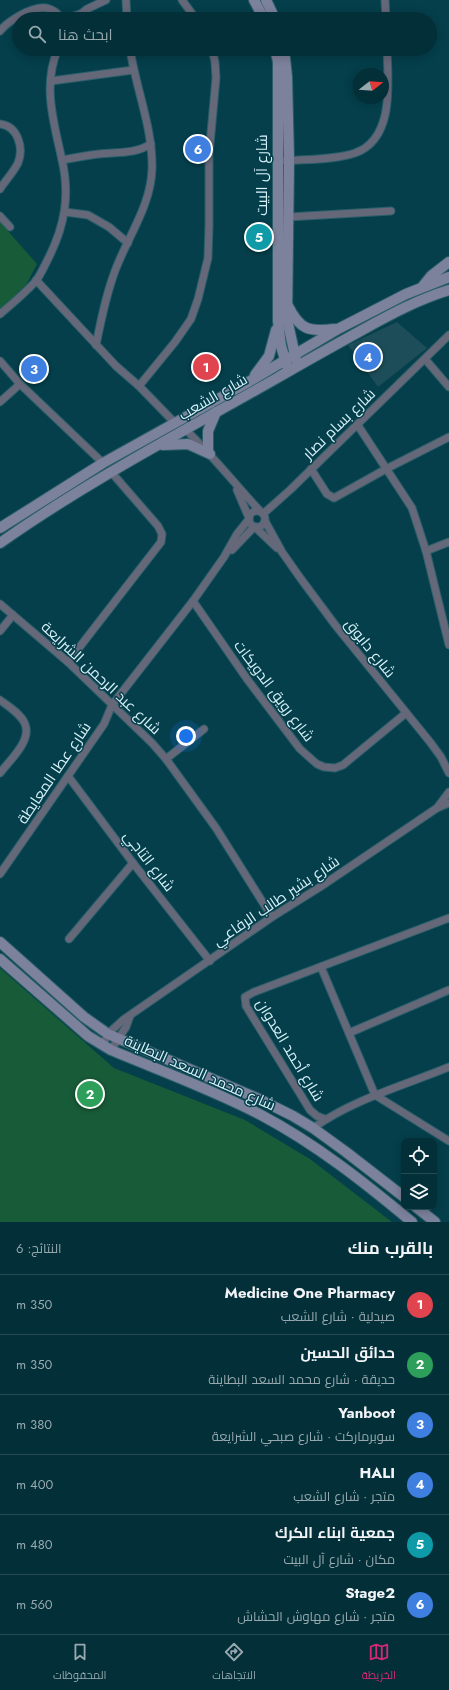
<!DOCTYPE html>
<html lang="ar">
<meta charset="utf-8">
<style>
body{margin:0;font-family:Jost,Cairo,sans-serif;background:#0d3740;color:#f1f3f6;direction:rtl}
.controls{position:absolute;right:12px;bottom:12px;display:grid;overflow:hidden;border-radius:8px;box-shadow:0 2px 10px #0003}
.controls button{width:36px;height:36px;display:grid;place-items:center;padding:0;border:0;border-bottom:1px solid #244a53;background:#032f38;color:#f1f3f6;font:20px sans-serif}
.compass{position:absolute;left:353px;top:68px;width:36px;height:36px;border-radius:50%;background:#032f38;box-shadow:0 2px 10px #0003;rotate:73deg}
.you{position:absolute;left:186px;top:736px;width:14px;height:14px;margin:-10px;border:3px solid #fff;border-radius:50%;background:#1a73e8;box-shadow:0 0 0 6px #1a73e833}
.badge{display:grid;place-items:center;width:26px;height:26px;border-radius:50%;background:#db2777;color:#fff;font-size:13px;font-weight:700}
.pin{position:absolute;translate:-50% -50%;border:2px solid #fff;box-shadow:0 1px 4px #0006}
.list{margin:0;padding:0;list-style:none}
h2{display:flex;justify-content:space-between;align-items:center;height:52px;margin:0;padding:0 16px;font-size:17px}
h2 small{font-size:13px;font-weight:400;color:#97a9ae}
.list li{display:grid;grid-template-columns:26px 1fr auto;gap:12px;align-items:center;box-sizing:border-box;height:60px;padding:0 16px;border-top:1px solid #244a53}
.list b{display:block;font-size:15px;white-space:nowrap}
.list p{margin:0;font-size:13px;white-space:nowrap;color:#97a9ae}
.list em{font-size:13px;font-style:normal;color:#97a9ae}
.icon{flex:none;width:22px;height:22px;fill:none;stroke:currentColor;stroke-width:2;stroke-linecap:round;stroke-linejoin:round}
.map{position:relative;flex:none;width:449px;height:1222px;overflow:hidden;direction:ltr}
.search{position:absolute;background:#032f38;box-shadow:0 2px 10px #0003;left:12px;right:12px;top:12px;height:44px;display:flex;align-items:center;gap:10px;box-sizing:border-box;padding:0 14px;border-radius:22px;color:#97a9ae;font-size:15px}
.sheet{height:412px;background:#032f38}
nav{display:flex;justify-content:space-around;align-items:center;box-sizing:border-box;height:56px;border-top:1px solid #244a53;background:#032f38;font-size:11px;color:#97a9ae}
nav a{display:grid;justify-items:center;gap:2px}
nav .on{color:#db2777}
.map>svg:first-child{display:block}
.built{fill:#1d4d58}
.green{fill:#185b38}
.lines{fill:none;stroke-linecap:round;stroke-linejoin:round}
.street-casing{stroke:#2a5f6a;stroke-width:9}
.secondary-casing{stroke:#2a5f6a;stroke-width:12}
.street{stroke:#656879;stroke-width:7}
.secondary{stroke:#7d829c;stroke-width:10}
.labels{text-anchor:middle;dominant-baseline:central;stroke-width:3;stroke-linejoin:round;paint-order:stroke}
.street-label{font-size:15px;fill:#d7f1f8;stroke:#043f4b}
</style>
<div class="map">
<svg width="449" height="1222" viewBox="0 0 449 1222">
<rect width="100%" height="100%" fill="#043f4b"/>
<path class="built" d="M397,322L427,348L378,387L348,345Z"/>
<g class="green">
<path d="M0,222L37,264L26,285L0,310Z"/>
<path d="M0,968L114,1068L245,1120L310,1159L392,1222H0Z"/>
</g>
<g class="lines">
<defs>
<g id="street">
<path d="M126,0L127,19"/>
<path d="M182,0L196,19"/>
<path d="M385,0L386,19"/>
<path d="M77,17L87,9L106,0"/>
<path d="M0,31C8,21 32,6 46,8C65,12 53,24 80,14"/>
<path d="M51,81L133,70"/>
<path d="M0,124C18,126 24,148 18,163C13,173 5,181 0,189"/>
<path d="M62,160C75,158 87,155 99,154C118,152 135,154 151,144"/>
<path d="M285,161C307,159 334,160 355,153C395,139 388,82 387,49"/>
<path d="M65,212L88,215L109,227L128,243"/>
<path d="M0,216L10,227"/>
<path d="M288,217L391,211"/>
<path d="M36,280L116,366L139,386L174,422"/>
<path d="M0,314C12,304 25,293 36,281C41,274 45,265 49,257C65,225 70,195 62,160C54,123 42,85 58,49"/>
<path d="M96,345C101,320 106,295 115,271C127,238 151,206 152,169C153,128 136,89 130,49"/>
<path d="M425,359L449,387"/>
<path d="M0,361L20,384L103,463"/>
<path d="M139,386L175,342L191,319L198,299L208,258L209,226V155L216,78L215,62L212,49"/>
<path d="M0,402L20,384"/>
<path d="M357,424L412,508L426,551L449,645"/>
<path d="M186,430C212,455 235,484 260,511"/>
<path d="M311,469L327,494L334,498L386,469L449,437"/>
<path d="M237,490L249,518"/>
<circle cx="257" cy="519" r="8"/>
<path d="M263,514L290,490L449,335"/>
<path d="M265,521L282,552L301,579L336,626L430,742L441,757L449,773"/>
<path d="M255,527L277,548"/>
<path d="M232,550L254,527"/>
<path d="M426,551L449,542"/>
<path d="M193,601L247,679L300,749L317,764L324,767L335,768L343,765L406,713"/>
<path d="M0,604L68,662L152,743L166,759L216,828L272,917"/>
<path d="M0,631L13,615"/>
<path d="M68,662L161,542L162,534L158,526L112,473"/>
<path d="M0,700C8,706 21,714 25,724C32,741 9,761 0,773"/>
<path d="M166,759L204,729"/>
<path d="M68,776L133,863L210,961"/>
<path d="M437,808L449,792"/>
<path d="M0,874L104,724L112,705L193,601L224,557L237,534L249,519"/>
<path d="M69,939L133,863"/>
<path d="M321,967L375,1095L449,1141"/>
<path d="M349,1033L449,990"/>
<path d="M102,1044L112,1030L123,1020L272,917L320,887L437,808L449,803"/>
<path d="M111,1050L126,1027L130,1016"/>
<path d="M325,1119L317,1116L310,1110L246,1006L245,997L254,992L449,918"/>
<path d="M313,1128C354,1099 403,1086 449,1067"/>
</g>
<g id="secondary">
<path d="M254,0L264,19"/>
<path d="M266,0L275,19"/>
<path d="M275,49L278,62V321L281,346L287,366"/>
<path d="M284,49L287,77L289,160L287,319L296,360"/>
<path d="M423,286L431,276L449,262"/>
<path d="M288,306C300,330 309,332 334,329"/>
<path d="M255,375L269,356L276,330"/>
<path d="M163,445L188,444L210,454"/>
<path d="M208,451V431L216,412"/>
<path d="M0,528L103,463L245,384L338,329L406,294L449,277"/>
<path d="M0,543C88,481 184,431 277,378C306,361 335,345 364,329C391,314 419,299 449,290"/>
<path d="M0,942L84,1017L108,1034L259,1099L293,1116L313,1128L346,1152L404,1197"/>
<path d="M0,959L88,1036L111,1050C161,1071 213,1090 261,1115C316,1144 365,1183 412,1222"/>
<path d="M416,1207L435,1222"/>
</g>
</defs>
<use href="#street" class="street-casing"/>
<use href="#secondary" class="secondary-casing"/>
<use href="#street" class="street"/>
<use href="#secondary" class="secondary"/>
</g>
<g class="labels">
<g class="street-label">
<text transform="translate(262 175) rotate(-90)">شارع آل البيت</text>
<text transform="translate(213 397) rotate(-30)">شارع الشعب</text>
<text transform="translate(339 424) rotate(-44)">شارع بسام نصار</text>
<text transform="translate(370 648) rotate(51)">شارع دابوق</text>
<text transform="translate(101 678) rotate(43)">شارع عبد الرحمن الشرايعة</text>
<text transform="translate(274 691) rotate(53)">شارع رويق الدويكات</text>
<text transform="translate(54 773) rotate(-56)">شارع عطا المعايطة</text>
<text transform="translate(149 861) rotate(52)">شارع التاجي</text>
<text transform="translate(276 901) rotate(-34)">شارع بشير طالب الرفاعي</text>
<text transform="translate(290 1050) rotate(59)">شارع أحمد العدوان</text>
<text transform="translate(200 1073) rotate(24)">شارع محمد السعد البطاينة</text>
</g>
</g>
</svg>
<div class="controls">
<button><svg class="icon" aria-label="locate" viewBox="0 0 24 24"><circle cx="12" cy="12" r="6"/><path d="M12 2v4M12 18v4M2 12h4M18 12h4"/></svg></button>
<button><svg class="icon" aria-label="layers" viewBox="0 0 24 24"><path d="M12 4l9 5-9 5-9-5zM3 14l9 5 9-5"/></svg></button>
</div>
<svg class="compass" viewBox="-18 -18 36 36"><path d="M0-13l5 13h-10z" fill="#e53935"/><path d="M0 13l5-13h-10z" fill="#97a9ae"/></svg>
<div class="you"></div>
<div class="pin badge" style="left:206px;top:367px;background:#e0444e">1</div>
<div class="pin badge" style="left:90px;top:1094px;background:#2e9e5b">2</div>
<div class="pin badge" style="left:34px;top:369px;background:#3f7fe0">3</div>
<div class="pin badge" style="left:368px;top:357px;background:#3f7fe0">4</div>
<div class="pin badge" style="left:259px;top:237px;background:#0f9aa8">5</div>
<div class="pin badge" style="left:198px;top:149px;background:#3f7fe0">6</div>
<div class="search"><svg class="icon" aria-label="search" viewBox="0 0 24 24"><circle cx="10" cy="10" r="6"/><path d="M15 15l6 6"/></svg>ابحث هنا</div>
</div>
<section class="sheet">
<h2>بالقرب منك<small>النتائج: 6</small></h2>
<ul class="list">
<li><span class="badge" style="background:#e0444e">1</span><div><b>Medicine One Pharmacy</b><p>صيدلية · شارع الشعب</p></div><em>350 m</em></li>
<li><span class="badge" style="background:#2e9e5b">2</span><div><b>حدائق الحسين</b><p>حديقة · شارع محمد السعد البطاينة</p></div><em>350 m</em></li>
<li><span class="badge" style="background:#3f7fe0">3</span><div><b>Yanboot</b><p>سوبرماركت · شارع صبحي الشرايعة</p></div><em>380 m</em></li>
<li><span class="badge" style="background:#3f7fe0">4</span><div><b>HALI</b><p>متجر · شارع الشعب</p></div><em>400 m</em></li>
<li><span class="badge" style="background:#0f9aa8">5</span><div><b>جمعية ابناء الكرك</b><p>مكان · شارع آل البيت</p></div><em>480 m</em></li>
<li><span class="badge" style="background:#3f7fe0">6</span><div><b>Stage2</b><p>متجر · شارع مهاوش الحشاش</p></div><em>560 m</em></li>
</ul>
</section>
<nav>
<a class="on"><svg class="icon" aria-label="map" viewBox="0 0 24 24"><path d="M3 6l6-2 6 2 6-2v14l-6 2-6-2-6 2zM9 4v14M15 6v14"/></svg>الخريطة</a>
<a><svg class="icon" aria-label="directions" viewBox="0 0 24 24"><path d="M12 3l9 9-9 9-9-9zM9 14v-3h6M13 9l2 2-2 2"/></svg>الاتجاهات</a>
<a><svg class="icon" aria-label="saved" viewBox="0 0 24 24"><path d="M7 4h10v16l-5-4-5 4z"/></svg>المحفوظات</a>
</nav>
